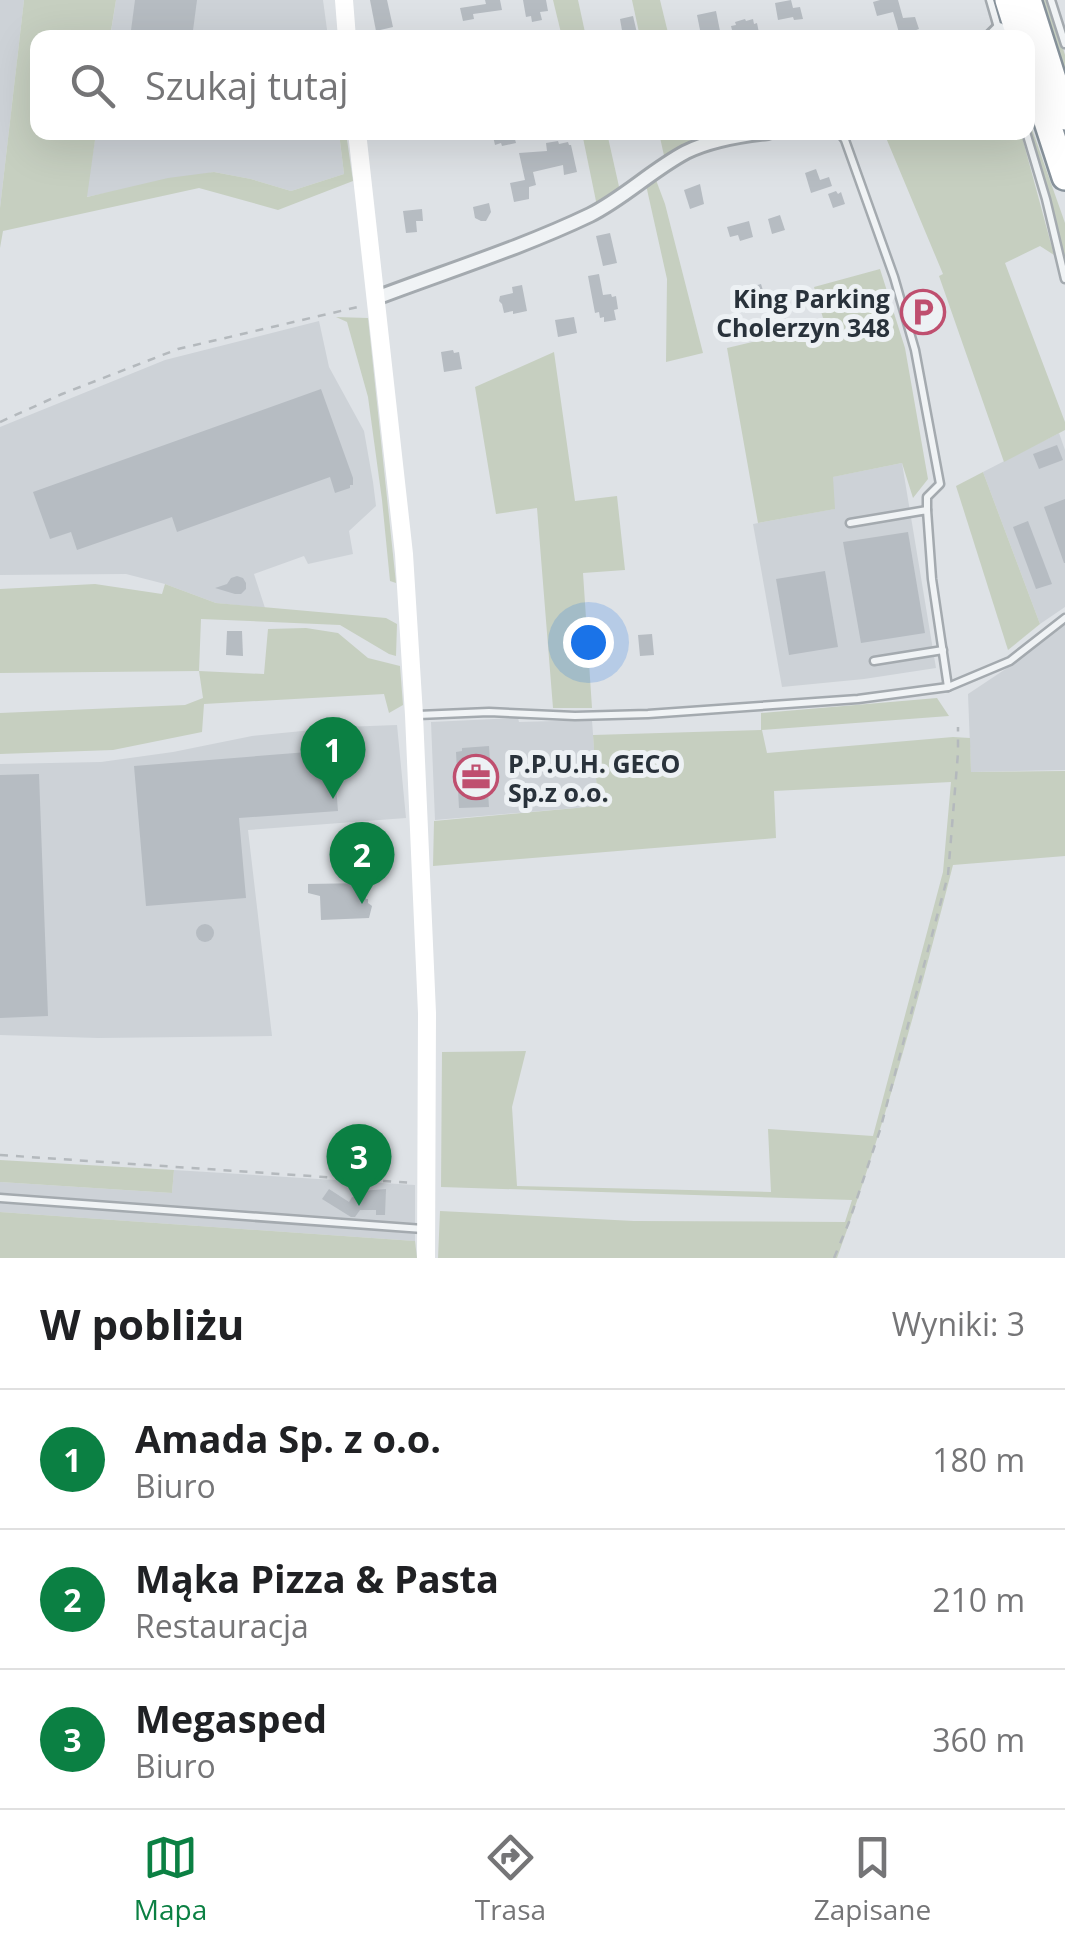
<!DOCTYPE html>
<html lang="pl">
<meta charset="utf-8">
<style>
body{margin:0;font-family:"Open Sans",sans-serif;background:#f2f2f2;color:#202124}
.you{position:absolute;left:588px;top:642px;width:35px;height:35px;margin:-25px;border:8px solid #fff;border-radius:50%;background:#1a73e8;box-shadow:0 0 0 15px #1a73e833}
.badge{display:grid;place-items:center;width:65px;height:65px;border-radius:50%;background:#0b8043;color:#fff;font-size:32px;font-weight:700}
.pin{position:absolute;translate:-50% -82px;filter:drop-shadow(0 2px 5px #0008)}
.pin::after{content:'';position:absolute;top:52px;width:35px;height:30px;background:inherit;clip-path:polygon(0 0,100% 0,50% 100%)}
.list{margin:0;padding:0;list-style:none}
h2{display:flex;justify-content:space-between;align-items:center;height:130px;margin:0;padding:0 40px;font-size:42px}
h2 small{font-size:32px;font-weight:400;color:#757577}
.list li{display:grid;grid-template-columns:65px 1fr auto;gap:30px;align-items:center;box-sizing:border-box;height:140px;padding:0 40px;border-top:2px solid #e0e0e0}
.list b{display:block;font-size:38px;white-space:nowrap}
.list p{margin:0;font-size:32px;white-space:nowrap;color:#757577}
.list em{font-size:32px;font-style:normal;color:#757577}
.icon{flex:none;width:55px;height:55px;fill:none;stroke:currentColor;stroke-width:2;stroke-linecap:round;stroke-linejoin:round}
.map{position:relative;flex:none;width:1065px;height:1258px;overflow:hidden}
.search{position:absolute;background:#fff;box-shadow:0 10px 40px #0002;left:30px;right:30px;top:30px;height:110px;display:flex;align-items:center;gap:25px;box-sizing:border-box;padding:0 35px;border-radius:20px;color:#757577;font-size:38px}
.sheet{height:550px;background:#fff}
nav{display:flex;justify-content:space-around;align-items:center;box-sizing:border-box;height:140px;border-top:2px solid #e0e0e0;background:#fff;font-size:28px;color:#757577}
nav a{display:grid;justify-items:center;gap:5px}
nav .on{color:#0b8043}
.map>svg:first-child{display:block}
.built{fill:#cdd2d7}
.green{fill:#c6cfc0}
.building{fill:#b6bcc2}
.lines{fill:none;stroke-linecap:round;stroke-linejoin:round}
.service-casing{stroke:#a4aaaf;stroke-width:11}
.minor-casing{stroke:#a4aaaf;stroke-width:18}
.motorway-casing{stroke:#87929b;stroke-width:30}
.path{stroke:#b4b9bd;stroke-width:2.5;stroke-dasharray:8 8;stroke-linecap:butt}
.service{stroke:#f0f3f5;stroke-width:6}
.minor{stroke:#f0f3f5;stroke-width:12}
.secondary{stroke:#fff;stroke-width:18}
.motorway{stroke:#fff;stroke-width:25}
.labels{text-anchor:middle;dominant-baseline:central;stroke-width:10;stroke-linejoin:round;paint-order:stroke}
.poi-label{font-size:25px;font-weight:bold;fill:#29323b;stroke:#edf1f4;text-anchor:end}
</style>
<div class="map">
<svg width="1065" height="1258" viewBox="0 0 1065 1258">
<rect width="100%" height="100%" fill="#dee2e6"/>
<g class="built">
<path d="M0,0H24L0,208Z"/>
<path d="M116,0H323L328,37L110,38Z"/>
<path d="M96,133H339L344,174L291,191L251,179L214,172L86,197Z"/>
<path d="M319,321L329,367L364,431L373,482L376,506L349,531L353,554L308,564L304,556L254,574L265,608L216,603L165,584L126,574L0,575V427L165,360Z"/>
<path d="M1059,433L1065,450V607L1040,624L983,472Z"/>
<path d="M902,463L936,668L864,679L782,687L753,524L834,509L832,477Z"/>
<path d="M1065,623V770L971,772L968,694L1019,660Z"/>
<path d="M518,718L519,722L592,720L598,806L435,820L431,722Z"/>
<path d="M397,725L406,818L248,830L272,1036L98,1038L0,1035V764L101,762L173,752L252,736L343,727Z"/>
<path d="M174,1170L415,1185V1241L0,1212V1182L172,1193Z"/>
</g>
<g class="green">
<path d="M24,0H116L110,37L38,38V132L96,133L87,197L168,178L214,172L251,179L291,191L344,174L339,133H346L353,181L278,210L199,188L3,231L0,248V208Z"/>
<path d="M553,0H578L586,37H562Z"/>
<path d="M632,0H660L669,37H640Z"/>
<path d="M1040,0H1048L1065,55V79Z"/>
<path d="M1028,118L1065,223V269L1028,126Z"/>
<path d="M582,133H607L620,191L597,206Z"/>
<path d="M659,133H689L691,143L665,160Z"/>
<path d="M884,133H1021L1054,255L1040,246L1005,263L1065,422V430L1004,462L939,276L943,274Z"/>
<path d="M656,180L665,204L703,353L666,362L667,279L646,185Z"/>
<path d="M880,269L905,348L928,479L913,498L902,463L833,477L835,509L758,523L727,348L825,325L814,287Z"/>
<path d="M336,317L368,318L396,583L390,581L382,500L368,397L347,322Z"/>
<path d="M554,352L575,501L617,496L625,570L583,573L592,708H553L537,508L496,514L475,387Z"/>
<path d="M983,472L1040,624L1008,650L956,486Z"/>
<path d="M95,584L162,594L165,584L216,603L386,618L397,624L396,656L389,654L340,625L201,619L199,671L264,674L268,629L306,628L338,633L368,658L400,666L403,705L389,713L384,694L204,704L202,732L113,750L0,754V713L185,705L203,698L199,671L0,673V589Z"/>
<path d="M937,698L949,716L762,730L767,753L953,737L970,738L971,772L1065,771V856L953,865C919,998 884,1129 837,1258H438L440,1211L634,1221L845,1222L852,1200L441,1187L442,1052L526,1051L512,1107L517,1186L771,1192L768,1129L873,1136L943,872L951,782L774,791L776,838L433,866L434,821L598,806L593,735L761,730V713Z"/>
<path d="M0,1160L174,1170L172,1193L0,1182Z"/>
<path d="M0,1212L415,1241L417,1258H0Z"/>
</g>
<g class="building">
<path d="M135,0H197L192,38H130Z"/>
<path d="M370,0H387L393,27L376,31Z"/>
<path d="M485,0H500L502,10L473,14L474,19L463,21L460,8L486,4Z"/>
<path d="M523,0H546L548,11L540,12L542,20L532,22L531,16L526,17Z"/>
<path d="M791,0L793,8L800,7L803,19L794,20L793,17L778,20L775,3Z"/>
<path d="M880,0H898L903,18L915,17L919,29L900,36L893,12L877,16L873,2Z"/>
<path d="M716,11L720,31L701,35L697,15Z"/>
<path d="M633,16L637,33L623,36L620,19Z"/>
<path d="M745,19L746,21L753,19L754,24L757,23L759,33L734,38L731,26L736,25L735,22Z"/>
<path d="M492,132H513L516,143L502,146L501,143L495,145Z"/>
<path d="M558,141L559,144L568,142L569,145H571L577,172L564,175L563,165L533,172L536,185L529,187V199L514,202L510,183L525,180L519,153L547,151L546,143Z"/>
<path d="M816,169L820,180L829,177L832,186L811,193L805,173Z"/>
<path d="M700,184L704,204L690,209L684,190Z"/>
<path d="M836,191L838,194L841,192L845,204L833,208L828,194Z"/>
<path d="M489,203L491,212L486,221H481L475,218L473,207Z"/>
<path d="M422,209L423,221H416L417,232L406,233L403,211Z"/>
<path d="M780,215L785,230L772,234L768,219Z"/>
<path d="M749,221L753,237L740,241L738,235L730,237L727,227Z"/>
<path d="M610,233L617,263L603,266L596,236Z"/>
<path d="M599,274L603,295L611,294L612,297L616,296L618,309L614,310L616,320L604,322V317L600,318L599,312L595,313L588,276Z"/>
<path d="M761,284L768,307L744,313L742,303L746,302L744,296L753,294L751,287Z"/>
<path d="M522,285L527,311L513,314V311L504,313L502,304L499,301L500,296L513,293L512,287Z"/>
<path d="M574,317L577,333L558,337L555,320Z"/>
<path d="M453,350L454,353L459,352L462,369L444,372L441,352Z"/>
<path d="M321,389L353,478V485H350V488L335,493L330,477L177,532L172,517L77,550L71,532L50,539L33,492Z"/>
<path d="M1057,445L1063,460L1039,469L1033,454Z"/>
<path d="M1065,499V563H1064L1044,507Z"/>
<path d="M1028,521L1052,584L1036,589L1013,527Z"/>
<path d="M908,532L925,633L861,643L843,542Z"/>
<path d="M825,571L838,647L789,655L776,579Z"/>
<path d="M237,576L243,578L246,583V589L241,594H235L215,588L227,584L231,578Z"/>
<path d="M227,631H242L243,656L226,655Z"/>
<path d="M652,634L654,655L640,656L638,635Z"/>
<path d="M489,746L490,762H486L489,807L459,808L456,752L462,751V748Z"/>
<path d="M333,750L338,811L239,818L246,898L146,906L134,766Z"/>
<path d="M39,774L48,1016L0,1018V775Z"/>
<path d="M365,883L366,899H368V903L372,906L369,918L321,920L320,896L308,893V884Z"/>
<circle cx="205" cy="933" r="9"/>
<path d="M329,1189L349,1202L352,1197H361V1191L386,1189L385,1215H376V1210H360L355,1217H351L322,1199Z"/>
</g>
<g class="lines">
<defs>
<g id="service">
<path d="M990,0L1001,38"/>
<path d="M1051,0L1065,44"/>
<path d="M839,132L845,140L894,277L915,350L940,484L927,497V510"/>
<path d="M1026,132L1046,199L1065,279"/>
<path d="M850,523L927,510L932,579L948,687"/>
<path d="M874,661L943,650"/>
<path d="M418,715L489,712L575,716L648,714L858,699L948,687L1010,661L1065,618"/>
<path d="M0,1198L423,1229"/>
</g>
<g id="minor">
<path d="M990,38L999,29"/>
<path d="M376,298C447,271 521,248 590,215C624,198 652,170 686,152C710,140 741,135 768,132"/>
</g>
<g id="motorway">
<path d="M1008,0L1020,38"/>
<path d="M1028,0L1065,117"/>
<path d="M1028,63L1065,177"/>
</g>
</defs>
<use href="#service" class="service-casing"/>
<use href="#minor" class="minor-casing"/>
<use href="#motorway" class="motorway-casing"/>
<g class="path">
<path d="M0,422L62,394L178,349L362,306"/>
<path d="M0,1155L413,1183"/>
<path d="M834,1258L849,1222L880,1130L948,875L958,753V727"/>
</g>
<use href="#service" class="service"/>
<use href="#minor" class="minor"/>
<g class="secondary">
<path d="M344,0L347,38"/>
<path d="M357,132L404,554L414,715L427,1013L426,1258"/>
</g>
<use href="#motorway" class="motorway"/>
</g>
<defs>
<symbol id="parking-ring" viewBox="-11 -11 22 22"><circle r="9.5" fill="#edf1f4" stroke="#bf4f6f" stroke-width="1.5"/><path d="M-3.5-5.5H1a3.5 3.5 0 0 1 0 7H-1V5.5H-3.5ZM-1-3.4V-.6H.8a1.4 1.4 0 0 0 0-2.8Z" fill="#bf4f6f"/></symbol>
<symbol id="office-ring" viewBox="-11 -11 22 22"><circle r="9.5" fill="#edf1f4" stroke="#bf4f6f" stroke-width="1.5"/><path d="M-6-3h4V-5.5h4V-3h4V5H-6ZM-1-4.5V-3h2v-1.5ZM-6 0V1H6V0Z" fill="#bf4f6f"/></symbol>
</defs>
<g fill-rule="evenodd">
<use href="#parking-ring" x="898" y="287" width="50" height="50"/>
<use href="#office-ring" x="451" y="752" width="50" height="50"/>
</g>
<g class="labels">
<g class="poi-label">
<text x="890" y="298">King Parking<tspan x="890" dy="29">Cholerzyn 348</tspan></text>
<text x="508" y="763" text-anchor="start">P.P.U.H. GECO<tspan x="508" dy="29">Sp.z o.o.</tspan></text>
</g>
</g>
</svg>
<div class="you"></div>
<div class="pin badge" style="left:333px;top:799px">1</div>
<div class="pin badge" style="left:362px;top:904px">2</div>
<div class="pin badge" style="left:359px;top:1206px">3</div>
<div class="search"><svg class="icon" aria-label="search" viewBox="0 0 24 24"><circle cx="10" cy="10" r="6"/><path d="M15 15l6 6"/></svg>Szukaj tutaj</div>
</div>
<section class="sheet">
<h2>W pobliżu<small>Wyniki: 3</small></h2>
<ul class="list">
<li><span class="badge">1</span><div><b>Amada Sp. z o.o.</b><p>Biuro</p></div><em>180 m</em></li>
<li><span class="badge">2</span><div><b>Mąka Pizza &amp; Pasta</b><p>Restauracja</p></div><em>210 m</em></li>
<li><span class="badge">3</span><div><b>Megasped</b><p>Biuro</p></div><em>360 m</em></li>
</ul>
</section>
<nav>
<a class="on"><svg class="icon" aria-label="map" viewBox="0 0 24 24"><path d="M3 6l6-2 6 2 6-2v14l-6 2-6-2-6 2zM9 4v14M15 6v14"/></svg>Mapa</a>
<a><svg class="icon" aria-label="directions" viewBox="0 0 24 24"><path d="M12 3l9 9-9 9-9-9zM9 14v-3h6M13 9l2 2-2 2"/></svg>Trasa</a>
<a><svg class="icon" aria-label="saved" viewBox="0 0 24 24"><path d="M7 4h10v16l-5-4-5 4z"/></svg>Zapisane</a>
</nav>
